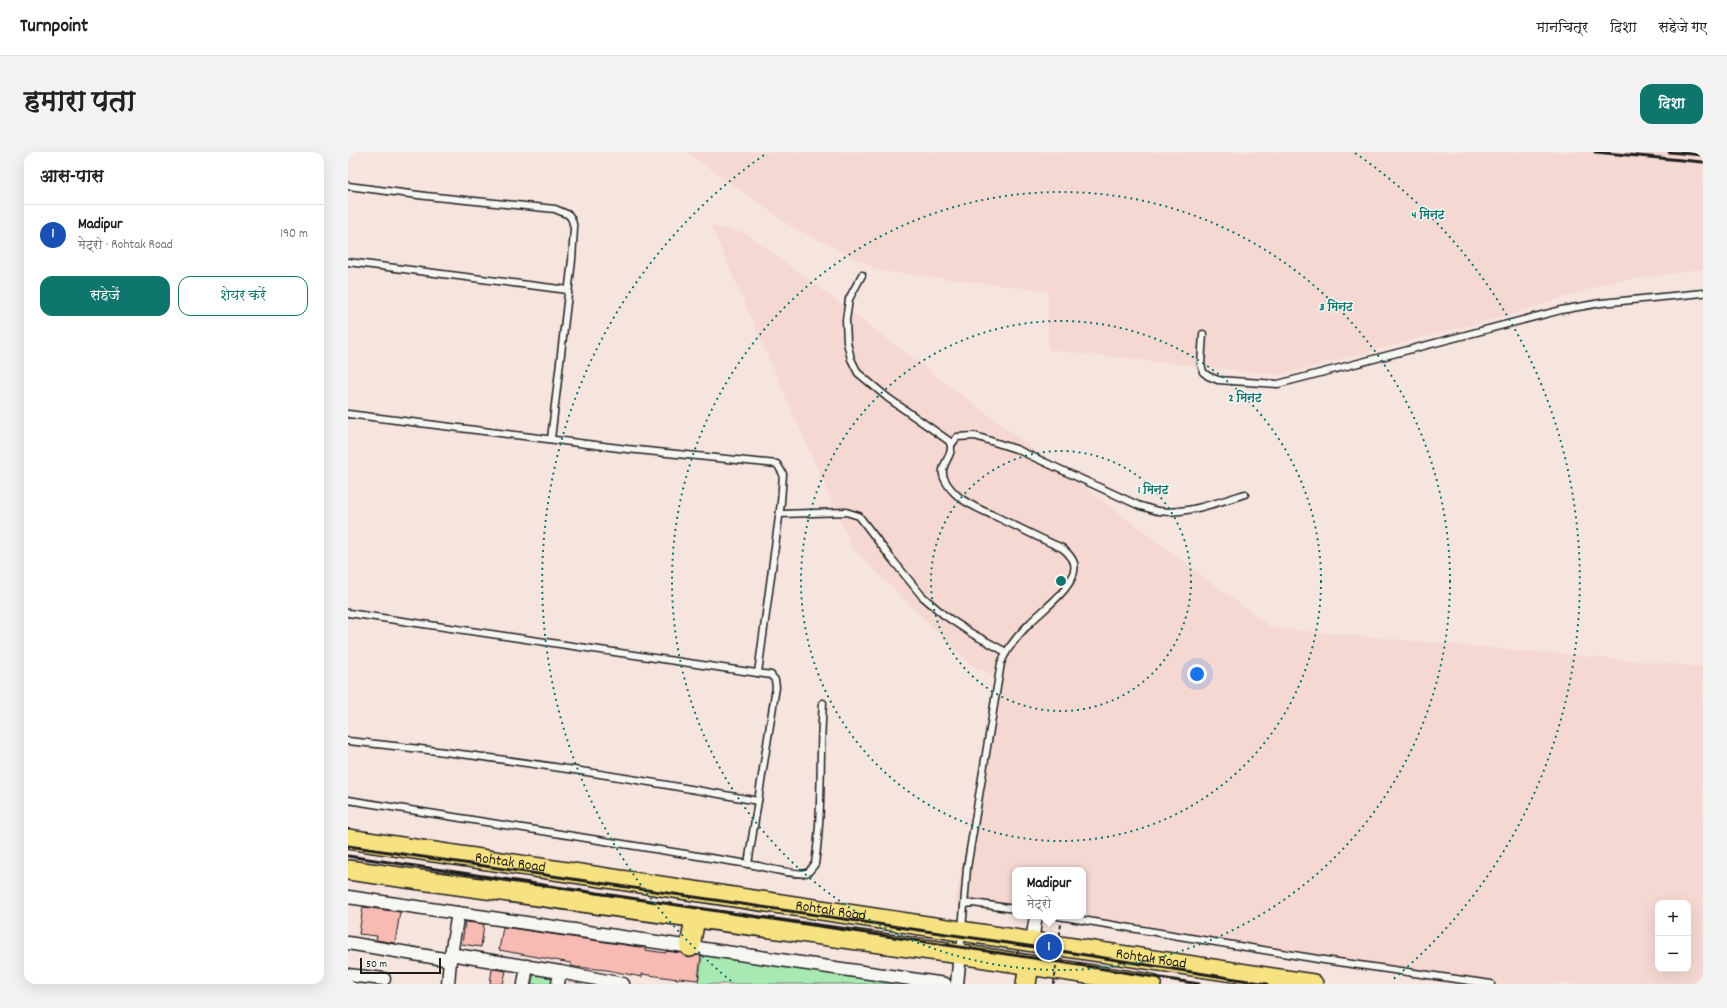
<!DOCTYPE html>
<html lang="hi">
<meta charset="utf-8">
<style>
body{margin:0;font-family:Dekko,"Playpen Sans Deva",sans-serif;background:#f2f2f2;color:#202124}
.controls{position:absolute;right:12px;bottom:12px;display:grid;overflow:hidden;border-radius:8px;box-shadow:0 4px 16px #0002}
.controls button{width:36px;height:36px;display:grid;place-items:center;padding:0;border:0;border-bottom:1px solid #e0e0e0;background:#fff;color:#202124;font:20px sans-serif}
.scale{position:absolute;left:12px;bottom:10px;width:81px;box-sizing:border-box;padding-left:4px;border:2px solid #1c1c1c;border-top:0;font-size:11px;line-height:14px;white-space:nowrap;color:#1c1c1c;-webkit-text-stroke:3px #f6f6f2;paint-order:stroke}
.you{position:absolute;left:849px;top:522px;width:14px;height:14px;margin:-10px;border:3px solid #fff;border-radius:50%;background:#1a73e8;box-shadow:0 0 0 6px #1a73e833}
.badge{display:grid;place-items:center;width:26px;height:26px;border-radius:50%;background:#0f766e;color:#fff;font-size:13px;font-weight:700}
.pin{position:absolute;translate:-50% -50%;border:2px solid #fff;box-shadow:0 1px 4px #0006}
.popup{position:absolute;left:664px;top:715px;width:74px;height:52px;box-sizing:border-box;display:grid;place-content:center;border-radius:8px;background:#fff;filter:drop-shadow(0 1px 3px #0005);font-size:13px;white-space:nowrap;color:#757577}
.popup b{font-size:15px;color:#202124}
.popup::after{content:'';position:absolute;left:50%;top:100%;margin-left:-8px;border:8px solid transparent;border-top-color:#fff}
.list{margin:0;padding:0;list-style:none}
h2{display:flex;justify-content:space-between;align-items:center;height:52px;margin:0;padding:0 16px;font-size:17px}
h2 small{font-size:13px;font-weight:400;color:#757577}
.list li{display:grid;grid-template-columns:26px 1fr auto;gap:12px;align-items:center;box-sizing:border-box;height:60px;padding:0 16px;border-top:1px solid #e0e0e0}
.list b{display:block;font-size:15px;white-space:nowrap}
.list p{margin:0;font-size:13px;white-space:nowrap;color:#757577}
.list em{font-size:13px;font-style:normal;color:#757577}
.actions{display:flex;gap:8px;padding:12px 16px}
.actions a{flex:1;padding:9px 0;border:1px solid #0f766e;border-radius:12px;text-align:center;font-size:14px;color:#0f766e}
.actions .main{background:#0f766e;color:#fff}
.map{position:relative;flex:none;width:1355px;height:832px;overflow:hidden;border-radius:12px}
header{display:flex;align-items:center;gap:24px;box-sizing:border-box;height:56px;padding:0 20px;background:#fff;border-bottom:1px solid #e0e0e0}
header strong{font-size:19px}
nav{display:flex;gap:22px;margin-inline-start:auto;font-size:14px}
.intro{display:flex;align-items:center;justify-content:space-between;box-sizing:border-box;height:96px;padding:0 24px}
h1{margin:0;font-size:28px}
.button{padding:10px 18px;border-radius:12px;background:#0f766e;color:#fff;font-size:14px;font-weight:700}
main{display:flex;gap:24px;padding:0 24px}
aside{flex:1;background:#fff;border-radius:12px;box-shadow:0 4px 16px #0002}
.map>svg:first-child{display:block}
.built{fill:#f6d8d2;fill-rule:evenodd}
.green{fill:#a8e9b3;stroke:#628268}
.building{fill:#f7bbb4;stroke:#1c1c1c}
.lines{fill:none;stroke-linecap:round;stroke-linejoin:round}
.lane-casing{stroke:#1c1c1c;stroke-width:9}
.street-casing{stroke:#1c1c1c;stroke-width:15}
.primary-casing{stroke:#1c1c1c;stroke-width:22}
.lane{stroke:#f6f6f2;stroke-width:6}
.street{stroke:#f6f6f2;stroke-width:12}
.primary{stroke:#f7e281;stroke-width:19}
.rail{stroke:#1c1c1c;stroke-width:3}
.path-bridge{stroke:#1c1c1c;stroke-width:2;stroke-dasharray:4 3;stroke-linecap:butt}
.ring{fill:none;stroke:#0f766e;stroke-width:2;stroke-dasharray:2 4}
.labels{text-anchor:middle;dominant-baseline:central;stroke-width:3;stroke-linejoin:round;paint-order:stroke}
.street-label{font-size:15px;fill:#1c1c1c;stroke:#f6f6f2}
.centre{fill:#0f766e;stroke:#f6f6f2;stroke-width:2}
.ring-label{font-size:12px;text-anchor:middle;font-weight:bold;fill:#0f766e;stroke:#f6f6f2;stroke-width:3;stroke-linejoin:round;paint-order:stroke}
</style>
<header>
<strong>Turnpoint</strong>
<nav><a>मानचित्र</a><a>दिशा</a><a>सहेजे गए</a></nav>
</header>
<div class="intro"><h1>हमारा पता</h1><a class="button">दिशा</a></div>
<main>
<aside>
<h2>आस-पास<small></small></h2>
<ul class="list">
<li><span class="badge" style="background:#1a4fb4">1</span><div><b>Madipur</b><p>मेट्रो · Rohtak Road</p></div><em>190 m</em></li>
</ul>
<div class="actions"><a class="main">सहेजें</a><a>शेयर करें</a></div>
</aside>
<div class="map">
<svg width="1355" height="832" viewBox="0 0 1355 832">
<rect width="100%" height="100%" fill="#f6e4df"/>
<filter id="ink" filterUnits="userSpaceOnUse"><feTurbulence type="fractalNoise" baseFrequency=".025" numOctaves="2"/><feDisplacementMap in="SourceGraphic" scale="8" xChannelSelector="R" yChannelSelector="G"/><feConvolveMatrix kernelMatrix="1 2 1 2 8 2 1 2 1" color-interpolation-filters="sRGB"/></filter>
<g filter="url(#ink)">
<g class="built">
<path d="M339,0H1355V117L1264,130L1158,164L932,223L700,198V139L532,119L441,73Z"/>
<path d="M363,74L398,81L924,476L1355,515V832H1135L977,808L735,763V718H667V757L607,751L649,525L623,513L504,396ZM1310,751H1340V817H1310Z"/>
</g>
<g class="green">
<path d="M355,800L551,832H350Z"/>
<path d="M186,821L207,824L206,832H184Z"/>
</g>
<g class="building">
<path d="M15,755L52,760L47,791L28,788L29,784L11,782Z"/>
<path d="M117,770L136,772L133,795L114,792Z"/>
<path d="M155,775L298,796L297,798L318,801V799L333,801L341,806L349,803L353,804L350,828L331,826L330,827L294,822V825L259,818L228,815L223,814V811L151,798Z"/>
<path d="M144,817L158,819L155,832H142Z"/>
</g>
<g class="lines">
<defs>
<g id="lane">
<path d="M0,34L78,44L207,57L221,63L224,68L226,76L224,108L203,287"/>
<path d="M0,110L220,138"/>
<path d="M514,123L501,147L498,168L499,190L503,207L510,221L540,246L601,289C609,302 590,312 596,326C599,333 605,340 611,345C622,354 638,360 651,366C672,376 693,387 714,396C719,400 724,405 726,411C731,433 695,457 682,471C670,483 659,496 653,511L619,716L616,754"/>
<path d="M855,182L853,212L855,220L860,224L870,228L930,232L1213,158L1253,151L1355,141"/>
<path d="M0,262L279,297L429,312L435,322L433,350L410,521"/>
<path d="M603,293L609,285L627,284L668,297L792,354C798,355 804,358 810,359C835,363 872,350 897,342"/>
<path d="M432,362L498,360L511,364L543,406L574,444L596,463L623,481L658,500"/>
<path d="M0,461L423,523L427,528L428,535L400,712L0,648"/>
<path d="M0,589C138,603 274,624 410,649"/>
<path d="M400,712C413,714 447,724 458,721C462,720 464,715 467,712C475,658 471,604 475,551"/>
<path d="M710,764L976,808L1143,832"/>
<path d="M612,800L616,754L618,752L625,751L667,757"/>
</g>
<g id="street">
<path d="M0,745L597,832"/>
<path d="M684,789L688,764"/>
<path d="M0,791L102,808"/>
<path d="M102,802L212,820L210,832"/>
<path d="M212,820L275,832"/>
<path d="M0,823L36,827"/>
<path d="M100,832L102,808L110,761"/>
<path d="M176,832L179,814"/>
<path d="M609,832L612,802"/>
</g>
<g id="primary">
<path id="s1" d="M0,687L965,832"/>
<path d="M0,718L612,802L803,832"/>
<path d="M342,795L347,766"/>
<path d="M678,832L681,813"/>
</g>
</defs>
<use href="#lane" class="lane-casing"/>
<use href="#street" class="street-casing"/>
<use href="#primary" class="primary-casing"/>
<use href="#lane" class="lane"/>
<use href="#street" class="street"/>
<use href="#primary" class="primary"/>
<g class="rail">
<path d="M1247,0L1355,10"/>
<path d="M1321,0L1355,3"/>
<path d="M0,694L700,797L919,832"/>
<path d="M0,704L699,808L851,832"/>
</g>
<path class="path-bridge" d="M706,832L713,772"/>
</g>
</g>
<g class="ring">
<circle cx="713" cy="429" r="130"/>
<circle cx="713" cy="429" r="260"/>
<circle cx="713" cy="429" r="389"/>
<path d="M383 829A519 519 0 0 1 419 1M1007 1A519 519 0 0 1 1043 829"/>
</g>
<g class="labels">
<g class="street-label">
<text stroke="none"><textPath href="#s1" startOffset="164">Rohtak Road</textPath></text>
<text stroke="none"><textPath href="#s1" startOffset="488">Rohtak Road</textPath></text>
<text stroke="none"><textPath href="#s1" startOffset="812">Rohtak Road</textPath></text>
</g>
</g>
<circle cx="713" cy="429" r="6" class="centre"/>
<g class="ring-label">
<text x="1080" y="66">4 मिनट</text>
<text x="988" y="158">3 मिनट</text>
<text x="897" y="249">2 मिनट</text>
<text x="805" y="341">1 मिनट</text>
</g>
</svg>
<div class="controls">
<button>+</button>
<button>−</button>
</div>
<div class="scale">50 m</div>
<div class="you"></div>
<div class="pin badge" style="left:701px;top:795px;background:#1a4fb4">1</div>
<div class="popup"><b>Madipur</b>मेट्रो</div>
</div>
</main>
